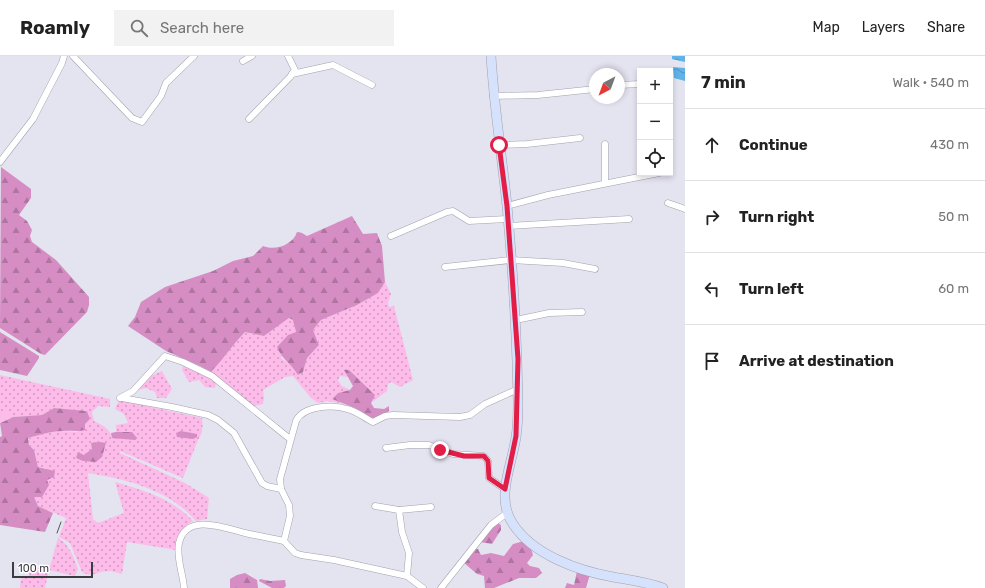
<!DOCTYPE html>
<meta charset="utf-8">
<style>
body{margin:0;font-family:Rubik,sans-serif;background:#f2f2f2;color:#222}
.controls{position:absolute;right:12px;top:12px;display:grid;overflow:hidden;border-radius:0px;box-shadow:0 2px 6px #0003}
.controls button{width:36px;height:36px;display:grid;place-items:center;padding:0;border:0;border-bottom:1px solid #e0e0e0;background:#fff;color:#222;font:20px sans-serif}
.compass{position:absolute;left:589px;top:12px;width:36px;height:36px;border-radius:50%;background:#fff;box-shadow:0 2px 6px #0003;rotate:221deg}
.scale{position:absolute;left:12px;bottom:10px;width:81px;box-sizing:border-box;padding-left:4px;border:2px solid #3c3c41;border-top:0;font-size:11px;line-height:14px;white-space:nowrap;color:#3c3c41;-webkit-text-stroke:3px #fff;paint-order:stroke}
.stop{position:absolute;width:12px;height:12px;margin:-9px;border:3px solid #e11d48;border-radius:50%;background:#fff}
.stop.end{background:#e11d48;border-color:#fff;box-shadow:0 1px 4px #0008}
.list{margin:0;padding:0;list-style:none}
h2{display:flex;justify-content:space-between;align-items:center;height:52px;margin:0;padding:0 16px;font-size:17px}
h2 small{font-size:13px;font-weight:400;color:#767676}
.list li{display:grid;grid-template-columns:26px 1fr auto;gap:12px;align-items:center;box-sizing:border-box;height:72px;padding:0 16px;border-top:1px solid #e0e0e0}
.list b{display:block;font-size:15px;white-space:nowrap}
.list em{font-size:13px;font-style:normal;color:#767676}
.icon{flex:none;width:22px;height:22px;fill:none;stroke:currentColor;stroke-width:2;stroke-linecap:round;stroke-linejoin:round}
.map{position:relative;flex:none;width:685px;height:532px;overflow:hidden}
header{display:flex;align-items:center;gap:24px;box-sizing:border-box;height:56px;padding:0 20px;background:#fff;border-bottom:1px solid #e0e0e0}
header strong{font-size:19px}
nav{display:flex;gap:22px;margin-inline-start:auto;font-size:14px}
.search{width:280px;height:36px;background:#f2f2f2;display:flex;align-items:center;gap:10px;box-sizing:border-box;padding:0 14px;border-radius:0px;color:#767676;font-size:15px}
main{display:flex}
aside{flex:1;background:#fff}
.map>svg:first-child{display:block}
.grass{fill:url(#grass-dots);fill-rule:evenodd}
.forest{fill:url(#forest-firs)}
.wetland{fill:url(#wetland-marsh)}
.water{fill:url(#water-waves)}
.lines{fill:none;stroke-linecap:round;stroke-linejoin:round}
.minor-casing{stroke:#a2a1ad;stroke-width:7}
.secondary-casing{stroke:#a2a1ad;stroke-width:10}
.minor{stroke:#fff;stroke-width:6}
.secondary{stroke:#d6e2fc;stroke-width:9}
.tram{stroke:#54545a;stroke-width:1}
.route{stroke:#e11d48;stroke-width:5}
</style>
<header>
<strong>Roamly</strong>
<div class="search"><svg class="icon" aria-label="search" viewBox="0 0 24 24"><circle cx="10" cy="10" r="6"/><path d="M15 15l6 6"/></svg>Search here</div>
<nav><a>Map</a><a>Layers</a><a>Share</a></nav>
</header>
<main>
<div class="map">
<svg width="685" height="532" viewBox="0 0 685 532">
<defs>
<pattern id="grass-dots" width="8" height="8" patternUnits="userSpaceOnUse"><rect width="8" height="8" fill="#fdbbea"/><path d="M2 2h.1M6 6h.1" fill="none" stroke="#ce99bf" stroke-width="1.8" stroke-linecap="round"/></pattern>
<pattern id="forest-firs" width="22" height="20" patternUnits="userSpaceOnUse"><rect width="22" height="20" fill="#d68dc3"/><path d="M5 1l3.5 6h-7zM16 11l3.5 6h-7z" fill="#af74a0"/></pattern>
<pattern id="wetland-marsh" width="20" height="14" patternUnits="userSpaceOnUse"><rect width="20" height="14" fill="#fdbbea"/><path d="M1 5h8M5 5V1M11 12h8M15 12V8" fill="none" stroke="#ce99bf"/></pattern>
<pattern id="water-waves" width="16" height="10" patternUnits="userSpaceOnUse"><rect width="16" height="10" fill="#60b2e9"/><path d="M0 5q4-4 8 0t8 0" fill="none" stroke="#5092be"/></pattern>
</defs>
<rect width="100%" height="100%" fill="#e4e3f0"/>
<g class="grass">
<path d="M385,226L391,238L388,247L389,251L394,250L413,324L400,331L391,326L388,328L387,335L371,347L374,339L345,315L348,321L340,320L338,324L342,330L350,334L338,337L332,343L346,348L327,345L318,347L311,342L293,320L285,321L263,334L264,342L263,348L254,350L211,316C223,304 232,289 245,276L264,280L289,262L293,264L296,276L281,302L292,310L298,318L303,316L307,302L319,289L313,274L321,264L357,249L378,237Z"/>
<path d="M183,310L205,319L216,327L215,332L205,331L199,324L189,326L182,314Z"/>
<path d="M162,315L172,333L166,342H157L155,336L146,332L137,334L149,321Z"/>
<path d="M0,319L110,343V351L98,350L92,356L94,365C102,369 110,372 112,382L132,376H116V369L128,367L124,358L115,353L119,344L202,362C203,371 203,377 198,384L183,422L120,395V397L185,427L209,442L207,463L196,465C170,434 126,423 88,417L93,463L98,467L124,457L115,426C143,434 173,443 193,465C181,472 177,480 176,494L127,486L122,518C118,517 113,515 109,515C98,515 92,522 82,516L70,487L59,481L66,462L38,450L34,441L47,424L46,412L38,411L34,394L29,389L28,382C45,377 59,374 77,376L90,363L87,355L54,352L42,359L13,361L10,356H0ZM181,375L197,378L193,383L186,381Z"/>
<path d="M58,482C70,489 73,500 78,513L75,520L49,514L45,532H20L21,520L29,521L30,510L49,514Z"/>
</g>
<g class="forest">
<path d="M1,111L31,133V142L19,159L27,165L32,174L30,180L32,186L56,204L89,241V249L87,256L45,299L41,298L0,272Z"/>
<path d="M352,160L363,178L377,177L382,190L385,226L378,237L357,249L321,264L313,274L319,289L307,302L303,316L298,319C290,306 283,305 277,291L288,279L296,276L293,264L289,262L264,280L245,276C232,289 223,304 211,316L200,310L166,295L128,270L135,261L141,246L165,231L213,215L233,205L253,200L263,190C275,195 293,189 297,176L302,177L307,180Z"/>
<path d="M0,276L39,300V302L27,320L0,314Z"/>
<path d="M344,314H349L375,339L371,347L374,352L384,353L389,350V355L374,363L366,360L355,352L332,343L338,337L350,334L353,330Z"/>
<path d="M54,352L87,355L90,363L85,368V374C76,376 71,374 63,375C51,375 39,379 28,382L29,389L34,394L38,411L55,415L54,421L47,424L49,429L42,441H34L38,450L53,457L45,476L0,469V381L2,380L0,367L13,361L42,359Z"/>
<path d="M181,375L197,378V381L193,383L177,381L176,377Z"/>
<path d="M116,376H132L137,382L135,384L112,382L111,377Z"/>
<path d="M100,386L106,387L102,401L96,406L83,405L76,402L78,396L84,399L92,393L91,387Z"/>
<path d="M496,466L501,469V474L492,488L480,486Z"/>
<path d="M524,485L530,489L533,499L527,507L530,510L539,512L542,517L536,522H519L494,532H485L484,520L477,518L464,507L474,493H478L481,499L491,497L504,500L513,488Z"/>
<path d="M577,515L590,518L586,532H565L567,527L574,529Z"/>
<path d="M245,517L257,524L258,532H230V523L237,519Z"/>
<path d="M260,523L270,525L285,524L286,530L284,532H272L259,525Z"/>
</g>
<path class="wetland" d="M0,356H10L13,361L0,367Z"/>
<g class="water">
<path d="M672,0H685V6L672,3Z"/>
<path d="M673,11L685,12V25L674,22Z"/>
</g>
<g class="lines">
<defs>
<g id="minor">
<path d="M73,0L132,62L142,66L161,40L166,27L194,0"/>
<path d="M243,5L252,0"/>
<path d="M292,18L333,9L372,29"/>
<path d="M619,29L640,28"/>
<path d="M493,40L538,39L595,33"/>
<path d="M249,63L290,21L295,14L288,0"/>
<path d="M605,88V127"/>
<path d="M499,89L527,88L580,82"/>
<path d="M0,106L33,63L62,7L64,0"/>
<path d="M668,147L685,153"/>
<path d="M507,150L548,139L659,117"/>
<path d="M508,170L629,163"/>
<path d="M391,180L447,156L453,155L469,165L507,163"/>
<path d="M445,211L511,204L563,207L595,213"/>
<path d="M516,264L549,257L582,256"/>
<path d="M120,342L133,335L165,300L183,306L212,320L290,383"/>
<path d="M122,342L172,351L208,359L218,364L234,377L262,427L267,430L281,433"/>
<path d="M386,392L410,389H429L453,398L484,400L488,405L489,422L505,433"/>
<path d="M375,450L399,454"/>
<path d="M407,520L409,497L402,476L399,454L431,451"/>
<path d="M184,532C183,517 176,502 179,487C186,456 225,472 245,477C258,480 271,482 284,485"/>
<path d="M423,532L407,520L334,504L301,499L295,497L284,485L290,460L289,449L281,433L280,423L296,365C303,350 332,348 347,353C357,355 364,362 373,366L385,360L393,359L460,361L470,359L485,348L518,333"/>
<path d="M441,532L491,469L507,457"/>
</g>
<path id="secondary" d="M491,0C494,51 502,100 507,150C513,215 517,280 518,346C518,357 518,369 516,381C512,409 495,442 513,468C533,499 579,515 613,521C630,524 646,526 663,532"/>
</defs>
<use href="#minor" class="minor-casing"/>
<use href="#secondary" class="secondary-casing"/>
<use href="#minor" class="minor"/>
<use href="#secondary" class="secondary"/>
<path class="tram" d="M57,477L61,466"/>
</g>
<g class="lines">
<path class="route" d="M440,394L464,400H484L488,405L489,422L505,433L516,380L518,303L507,150L499,89"/>
</g>
</svg>
<div class="controls">
<button>+</button>
<button>−</button>
<button><svg class="icon" aria-label="locate" viewBox="0 0 24 24"><circle cx="12" cy="12" r="6"/><path d="M12 2v4M12 18v4M2 12h4M18 12h4"/></svg></button>
</div>
<svg class="compass" viewBox="-18 -18 36 36"><path d="M0-13l5 13h-10z" fill="#e53935"/><path d="M0 13l5-13h-10z" fill="#767676"/></svg>
<div class="scale">100 m</div>
<div class="stop" style="left:499px;top:89px"></div>
<div class="stop end" style="left:440px;top:394px"></div>
</div>
<aside>
<h2>7 min<small>Walk · 540 m</small></h2>
<ul class="list">
<li><svg class="icon" aria-label="ahead" viewBox="0 0 24 24"><path d="M12 20V5M6 11l6-6 6 6"/></svg><div><b>Continue</b></div><em>430 m</em></li>
<li><svg class="icon" aria-label="right" viewBox="0 0 24 24"><path d="M7 20v-9h11M14 6l5 5-5 5"/></svg><div><b>Turn right</b></div><em>50 m</em></li>
<li><svg class="icon" aria-label="left" viewBox="0 0 24 24"><path d="M17 20v-9H6M10 6l-5 5 5 5"/></svg><div><b>Turn left</b></div><em>60 m</em></li>
<li><svg class="icon" aria-label="arrive" viewBox="0 0 24 24"><path d="M6 21V4h12l-3 4 3 4H6"/></svg><div><b>Arrive at destination</b></div></li>
</ul>
</aside>
</main>
